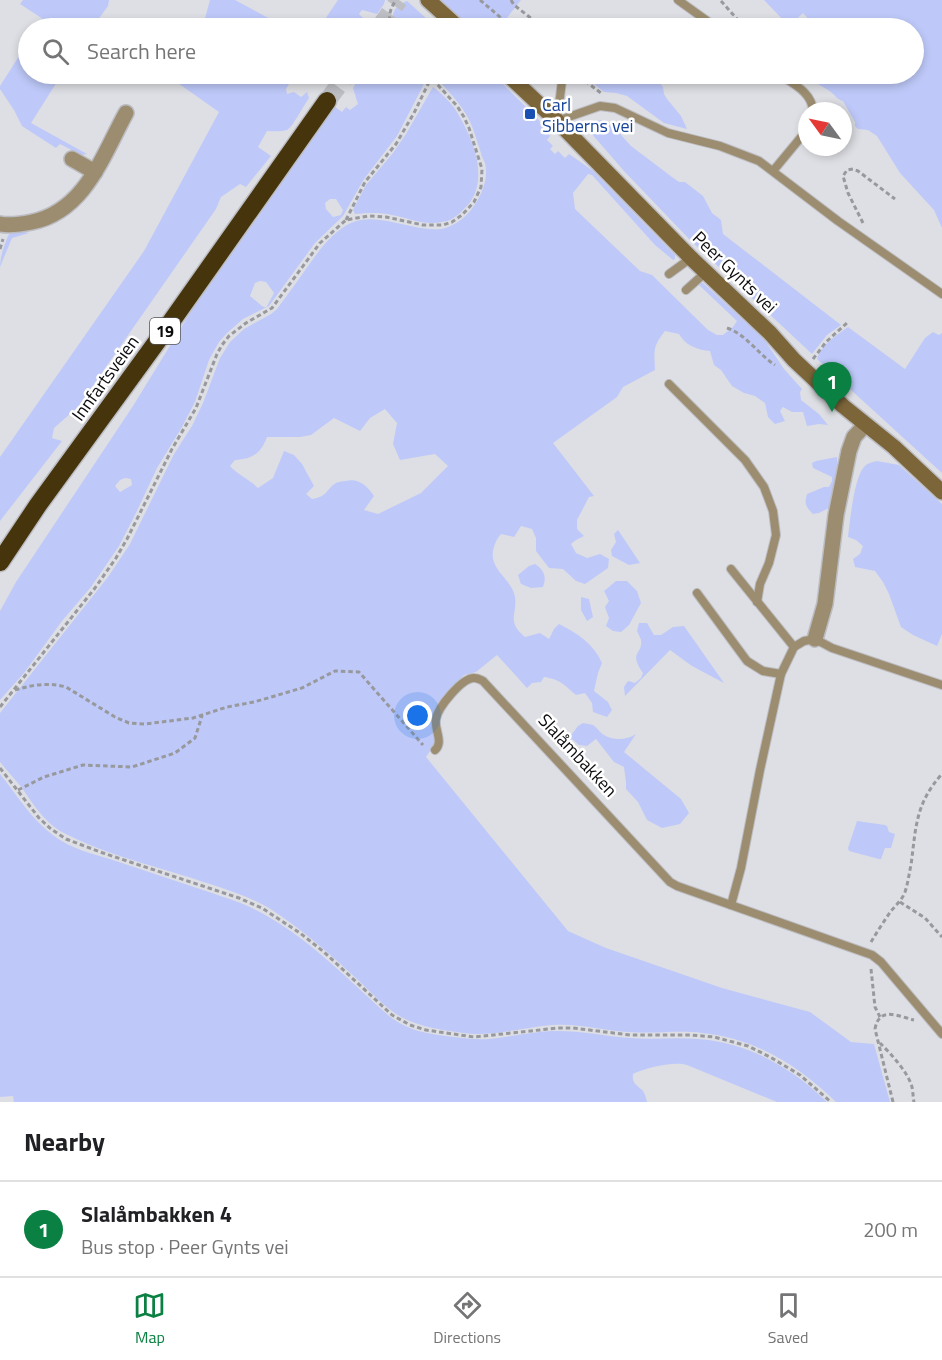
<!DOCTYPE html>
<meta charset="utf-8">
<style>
body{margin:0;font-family:"Titillium Web",sans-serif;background:#f6f6f6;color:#202124}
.compass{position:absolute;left:798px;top:102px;width:54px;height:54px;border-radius:50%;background:#fff;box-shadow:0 3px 9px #0003;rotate:303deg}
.you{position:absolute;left:418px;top:716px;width:21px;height:21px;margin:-15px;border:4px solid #fff;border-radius:50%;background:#1a73e8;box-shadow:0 0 0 9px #1a73e833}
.badge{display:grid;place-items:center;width:39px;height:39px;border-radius:50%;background:#0b8043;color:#fff;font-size:20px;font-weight:700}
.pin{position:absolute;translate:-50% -50px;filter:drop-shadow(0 2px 3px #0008)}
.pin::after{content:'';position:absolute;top:32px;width:21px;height:18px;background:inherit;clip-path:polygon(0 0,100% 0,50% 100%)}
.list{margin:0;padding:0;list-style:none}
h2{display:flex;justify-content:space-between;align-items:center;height:78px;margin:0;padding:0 24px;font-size:26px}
h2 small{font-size:20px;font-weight:400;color:#757577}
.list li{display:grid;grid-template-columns:39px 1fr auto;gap:18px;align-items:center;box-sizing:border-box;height:96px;padding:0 24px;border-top:2px solid #e0e0e0}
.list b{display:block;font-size:22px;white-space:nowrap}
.list p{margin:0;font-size:20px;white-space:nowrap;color:#757577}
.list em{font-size:20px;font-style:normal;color:#757577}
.icon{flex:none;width:33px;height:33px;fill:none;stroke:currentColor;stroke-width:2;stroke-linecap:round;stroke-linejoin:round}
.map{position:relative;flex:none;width:942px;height:1102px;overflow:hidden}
.search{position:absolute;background:#fff;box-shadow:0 3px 9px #0003;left:18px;right:18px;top:18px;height:66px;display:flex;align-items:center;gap:15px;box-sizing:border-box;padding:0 21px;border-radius:33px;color:#757577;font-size:22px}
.sheet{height:174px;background:#fff}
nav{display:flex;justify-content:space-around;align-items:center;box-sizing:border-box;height:84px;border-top:2px solid #e0e0e0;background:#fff;font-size:16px;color:#757577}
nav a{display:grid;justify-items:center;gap:3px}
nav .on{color:#0b8043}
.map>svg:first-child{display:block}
.green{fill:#bec9f9;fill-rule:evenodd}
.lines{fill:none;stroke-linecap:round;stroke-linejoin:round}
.highway-tunnel{stroke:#bebfc4;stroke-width:18;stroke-dasharray:18 9;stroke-linecap:butt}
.lane-casing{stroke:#bcbdc2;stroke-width:10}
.street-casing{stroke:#bcbdc2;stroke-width:18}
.secondary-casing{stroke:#bcbdc2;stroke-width:18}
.highway-casing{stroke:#bcbdc2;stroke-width:21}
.path{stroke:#98999d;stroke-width:3;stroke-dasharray:4.5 3;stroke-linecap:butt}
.lane{stroke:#9c8d70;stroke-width:8}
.street{stroke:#9c8d70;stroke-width:15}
.secondary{stroke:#7c6539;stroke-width:15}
.highway{stroke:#46340c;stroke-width:18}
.transit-dot{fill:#1a4fb4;stroke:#fff;stroke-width:2}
.labels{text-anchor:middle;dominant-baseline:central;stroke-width:5;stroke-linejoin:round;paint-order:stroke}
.shield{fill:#fff;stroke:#545456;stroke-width:1.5}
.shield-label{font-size:16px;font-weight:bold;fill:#0b0b0d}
.transit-label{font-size:18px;fill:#164399;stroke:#fff;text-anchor:start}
.street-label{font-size:18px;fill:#0b0b0d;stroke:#fff}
</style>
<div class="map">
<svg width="942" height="1102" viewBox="0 0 942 1102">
<rect width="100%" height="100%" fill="#dedfe4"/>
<g class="green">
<path d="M23,0H109L108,6L92,28H37L43,19L20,4Z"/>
<path d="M210,0H235L287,28H197L205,18Z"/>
<path d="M338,0H385L384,4L377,14L362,10L359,14L373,28H319Z"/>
<path d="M440,0H521L499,28H471Z"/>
<path d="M764,0H942V228L934,210L900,173L877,136L868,130L858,129L855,126V122L843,101C836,99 836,96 831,92C822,86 813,82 805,75V74H914V28H812L811,22L803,13L789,26Z"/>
<path d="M407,1L437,28H397C388,16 394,6 407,1Z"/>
<path d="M28,42V74H62L31,123L87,154L81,155L60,144L56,148L22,126L14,110L0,89V86Z"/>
<path d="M165,74H295L286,89L287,94L294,92L301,97L307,92L309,98C304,105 292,128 287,130C281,132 273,131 267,131L258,147L271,156L246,187L240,184L221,197L216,209L78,407L54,428L52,438L62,441L0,521V457L144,251L219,112Z"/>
<path d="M377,74H423L424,81L423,86L397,136L364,179L343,216L315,243L269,306L243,319L227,333L219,342L209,360L195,402L182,427L157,468L135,515L119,546L91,587L62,621L24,673L0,700V611L16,582L133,406L195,305L253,224L334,106L342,112L346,107L350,110L358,104C356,99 355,94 353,88L357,81C367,83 371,81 377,74ZM330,199H336L343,210L341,215L333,217L326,209L325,203ZM260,281L266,282L274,293L266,308L262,306L250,296L255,283ZM125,478L131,479L132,485L120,492L115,486L120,480Z"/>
<path d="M433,74H493L538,119L550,136L547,140L553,146L550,149L555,154L558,151L565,158L569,154L592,170L675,255V259L673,260L655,245L592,175L588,174L573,193L575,209L640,271L652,275L708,330L717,335H723L733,327L737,321L699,285L701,283H703L764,339L784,369L802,389L800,392L801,400L819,414L828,425L819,424L807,426L803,412H792L783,407L780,411L785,421L775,424L768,417L765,403L755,396L744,393L732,386L721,370L714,365L710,351C697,350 685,345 679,334L665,331C653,346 654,350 655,370L623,387L617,397L553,443L594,496L589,497L577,520V529L584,536L576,540L571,544L576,553L587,558L600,554L609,559L608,568L585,584L576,581L563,569L549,568L536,551V538L532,529L521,526L514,537L501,534C496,540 495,543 493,551C490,569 509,578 514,593C520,612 504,620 525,637L540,633L549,639L554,629L559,624C577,633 594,644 602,663L598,673L594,691L608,702L612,710L607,717L593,712L592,703L585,693L576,695C563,684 561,680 544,677L541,682L532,683L527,688L497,655L476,672L464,675L446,695L438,705L432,718L436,742L426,757L568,931L606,948L722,988L810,1012L851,1042L874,1044L890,1102H836C799,1066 755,1038 702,1033C678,1030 654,1034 629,1032C604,1031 578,1023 553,1025C524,1027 491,1037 463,1033C442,1030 420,1027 401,1017C385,1008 371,992 357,979C330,954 303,930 272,910C253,898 231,891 210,884C160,867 107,856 60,831C43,820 33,804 22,788C15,779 7,771 0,762V713L108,577L130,544L174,454L192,426L203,403L220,358L230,342L244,329L271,314L277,309C283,300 290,292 296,283C310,264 328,233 351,223C378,211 412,232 441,229C452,227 464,219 471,210C481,197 489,179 485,163C483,159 481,155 480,150C477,142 475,133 471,124C463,105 446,89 433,74ZM385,409L397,423L393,444L400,460L435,454L448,466L421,493L378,514L364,510L374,496C367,486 359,478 346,481C344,481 337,482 336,483C325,490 329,496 312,499L306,494L314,486L302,464L294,455L284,451L273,478L258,488C249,479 238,475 230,466L235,460C253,459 261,453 267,437H300L311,435L334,418L360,431L370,418Z"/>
<path d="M583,74H652L663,87L664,94L667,99L681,116L687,129L664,123L627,96L616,93L604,92L583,75Z"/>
<path d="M433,87C442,94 453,104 458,114C475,142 492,186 462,211C456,217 450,221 442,222C425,226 408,218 392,215C379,212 368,213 355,214L353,210L366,185L393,153L406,134Z"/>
<path d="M601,120L615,128L631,146L672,177L679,182H685L703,196L712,213L721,220L723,234L841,325L827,335L812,354L691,241L624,171L591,133L594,122Z"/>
<path d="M16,230L29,233L12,238L0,267C0,256 5,242 10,232Z"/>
<path d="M848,327L905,369L925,338L933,332L939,335L942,333V473L817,359C821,345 837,335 848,327Z"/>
<path d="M837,457V466L829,508L819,513L813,514C806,507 804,504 807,494L824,487H829L832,481V477L813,468L812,463L816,461Z"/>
<path d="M877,461L899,465L942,504V634L937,646L913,635L901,627L889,594L883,582L875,571L855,567L853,559L860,554L863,546L856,540L848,537C850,521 854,478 864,467C867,463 873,462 877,461Z"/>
<path d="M618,530L640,563L629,565L612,556L611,550L616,542L614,534Z"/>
<path d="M535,564C544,570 547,576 543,587L531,588L521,584L518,575L529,566Z"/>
<path d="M616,581H627L637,591L641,603L629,625L621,632L613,631L606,626L609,618L605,607L609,601L604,591Z"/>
<path d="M581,597L589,599L593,617L587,621L581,610Z"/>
<path d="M639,623H647L654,635H661L673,627L684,626L724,683L692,666L670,650L625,696L624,687L628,681L635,683L641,678L643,673C628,651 643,655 641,640C641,639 637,631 637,631Z"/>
<path d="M583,723C587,724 590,724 593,725C597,727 600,733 604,735C613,741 627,740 636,734L624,752L681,799L689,813L680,824L662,828L647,820L638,802L626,789V782L624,767L614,762L596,739L587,746L579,745L572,739L568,742L564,735L572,734L578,726Z"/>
<path d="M0,774C17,795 32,820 54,836C72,849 93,854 113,860C145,871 177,881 209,892C223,897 238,901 252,908C305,934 345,977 388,1015C404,1028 419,1032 438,1035C455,1037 472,1040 489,1039C510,1037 531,1032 552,1031C578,1030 604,1036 630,1038C653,1040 675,1037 698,1039C747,1042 793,1068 827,1102H777L687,1065C673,1061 646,1068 633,1074C632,1082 635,1084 641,1089C645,1092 646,1098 647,1102H14L13,1096L0,1097Z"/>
<path d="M857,821L885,825L887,826L889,832L895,834L891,848H885L881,859H879L849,851L848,848Z"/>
</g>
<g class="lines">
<g class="highway-tunnel">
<path d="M379,28L399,0"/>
<path d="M327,101L347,74"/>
</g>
<defs>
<g id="lane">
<path d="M678,0L717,28"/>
<path d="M779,74C793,84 812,92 813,111"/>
<path d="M562,81L557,121L600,106L615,108L668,133L720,146L759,161L838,221L942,294"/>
<path d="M773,171L807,130"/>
<path d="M669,274L691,258"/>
<path d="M686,290L706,272"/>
<path d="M669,384L745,460L764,487L773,511L776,535L769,563L760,584L757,602"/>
<path d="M731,569L794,647"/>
<path d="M697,593L747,661L763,671L781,674"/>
<path d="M435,750C444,742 434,730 436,719C438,707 462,678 474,678C478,678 479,679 483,681L670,882L677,886L872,955L881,962L942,1034"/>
<path d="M731,905L741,868L760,770L781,674L794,647L804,641L815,639L832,648L942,685"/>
</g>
<g id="street">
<path d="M72,159L95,172"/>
<path d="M0,224C10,226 22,224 32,222C85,211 103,155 126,113"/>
<path d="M815,639L825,604L836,515L849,451L854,437L865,425"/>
</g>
<g id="secondary">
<path d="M428,0L459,28"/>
<path d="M507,74L557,121L691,258L770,333L794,360L843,406L894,447L942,492"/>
</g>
<path id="highway" d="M0,562L38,505L161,336L327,101"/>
</defs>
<use href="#lane" class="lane-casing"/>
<use href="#street" class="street-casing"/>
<use href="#secondary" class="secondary-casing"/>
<use href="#highway" class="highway-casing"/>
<g class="path">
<path d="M480,0L513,28"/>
<path d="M511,0L514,5L532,19"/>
<path d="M721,1L745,28"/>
<path d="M392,28C387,18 390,9 396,0"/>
<path d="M572,74L580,77L601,93"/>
<path d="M346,220L365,182L396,144L414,113L431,78"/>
<path d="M863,223L848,193L843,176L847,170L853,169L858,171L895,199"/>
<path d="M0,249L3,239"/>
<path d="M727,328C747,335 758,354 775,365"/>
<path d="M813,359L826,342L847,323"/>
<path d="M15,690C32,685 48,682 66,687L115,717L129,723L145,724L193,718L227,707L254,702L302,688L335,671L359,672L423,745"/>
<path d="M0,707L95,588L116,558L127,539L172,449L196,408L217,354L222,345L229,336L246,323L272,308L320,243L346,220L368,216L386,217L423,225H443L452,222L462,215L474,202L481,187L482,169L469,128L464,117L457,106L428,74"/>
<path d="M0,768L39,818L51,829L66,839L103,853L239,898L262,908L300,933L324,952L392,1015L410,1025L426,1030L474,1037L558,1028H573L630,1035H691L714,1037L748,1046L770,1057L800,1075L831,1102"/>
<path d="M18,790L44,777L83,765L132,767L175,753L195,738L202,716"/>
<path d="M900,902L925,918L942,937"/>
<path d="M871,942C877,932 884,921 891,911C896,905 902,900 905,892C908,883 909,874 911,865C916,828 915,804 942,774"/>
<path d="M871,969L875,1007L880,1017"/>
<path d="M880,1043C891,1054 908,1072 912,1087C913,1092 913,1097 914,1102"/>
<path d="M893,1102L875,1029C879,1006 898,1016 914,1020"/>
</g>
<use href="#lane" class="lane"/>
<use href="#street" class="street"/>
<use href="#secondary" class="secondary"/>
<use href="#highway" class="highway"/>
</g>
<rect class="transit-dot" x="524" y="108" width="12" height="12" rx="3"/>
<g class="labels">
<rect class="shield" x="150" y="318" width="30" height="26" rx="4.5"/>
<g class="shield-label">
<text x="165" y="331">19</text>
</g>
<g class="transit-label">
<text x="542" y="104">Carl<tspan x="542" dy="21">Sibberns vei</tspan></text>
</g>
<g class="street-label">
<text transform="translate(735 272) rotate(44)">Peer Gynts vei</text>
<text transform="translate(105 378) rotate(-54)">Innfartsveien</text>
<text transform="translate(578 755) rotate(47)">Slalåmbakken</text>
</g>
</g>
</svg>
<svg class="compass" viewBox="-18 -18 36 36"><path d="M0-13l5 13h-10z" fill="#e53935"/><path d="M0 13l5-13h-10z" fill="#757577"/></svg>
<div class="you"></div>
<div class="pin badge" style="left:832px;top:412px">1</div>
<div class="search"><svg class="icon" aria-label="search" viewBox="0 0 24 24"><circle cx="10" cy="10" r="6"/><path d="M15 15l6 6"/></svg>Search here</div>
</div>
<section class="sheet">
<h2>Nearby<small></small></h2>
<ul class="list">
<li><span class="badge">1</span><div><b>Slalåmbakken 4</b><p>Bus stop · Peer Gynts vei</p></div><em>200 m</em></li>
</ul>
</section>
<nav>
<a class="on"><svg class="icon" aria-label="map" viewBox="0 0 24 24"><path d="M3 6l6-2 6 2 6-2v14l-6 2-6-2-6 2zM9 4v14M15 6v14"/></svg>Map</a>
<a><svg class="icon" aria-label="directions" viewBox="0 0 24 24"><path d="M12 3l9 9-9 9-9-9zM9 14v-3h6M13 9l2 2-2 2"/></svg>Directions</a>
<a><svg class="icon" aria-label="saved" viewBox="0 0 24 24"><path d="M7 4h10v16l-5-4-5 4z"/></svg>Saved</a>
</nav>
